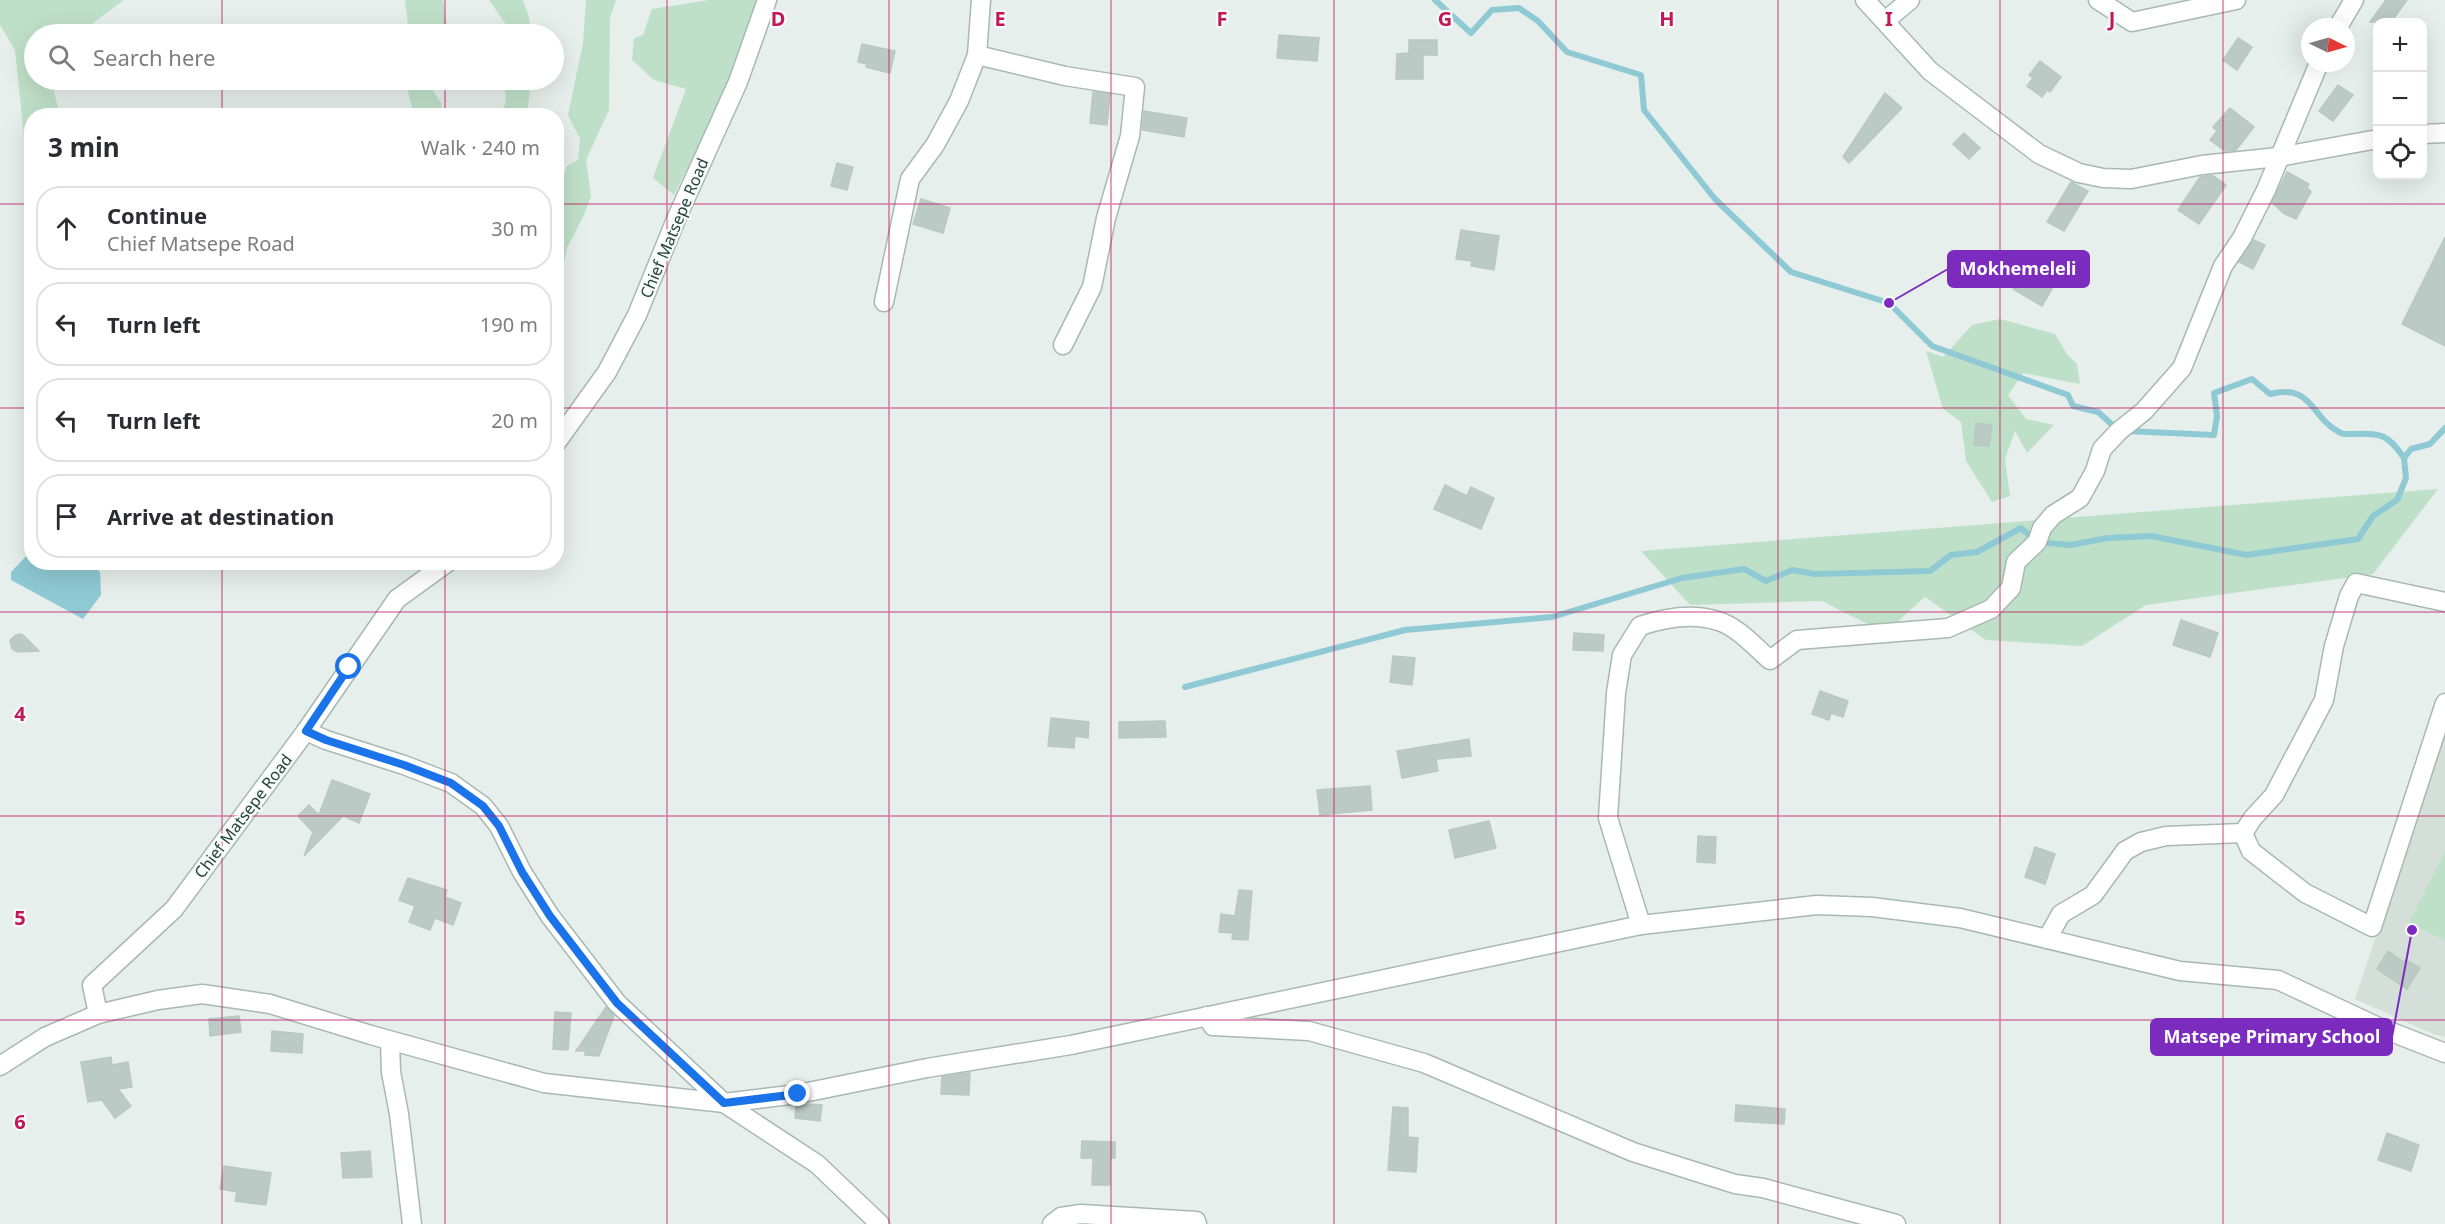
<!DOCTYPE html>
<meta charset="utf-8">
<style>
body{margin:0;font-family:"Noto Sans",sans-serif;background:#f2f2f3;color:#2b2b33}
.controls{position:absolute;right:18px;top:18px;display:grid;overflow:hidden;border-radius:12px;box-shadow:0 6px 24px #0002}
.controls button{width:54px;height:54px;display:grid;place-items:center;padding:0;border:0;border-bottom:2px solid #e1e1e2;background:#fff;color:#2b2b33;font:30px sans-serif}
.compass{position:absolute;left:2301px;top:18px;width:54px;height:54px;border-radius:50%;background:#fff;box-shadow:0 6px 24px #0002;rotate:95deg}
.stop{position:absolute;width:18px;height:18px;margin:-14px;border:4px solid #1a73e8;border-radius:50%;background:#fff}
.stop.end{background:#1a73e8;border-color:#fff;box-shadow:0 2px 6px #0008}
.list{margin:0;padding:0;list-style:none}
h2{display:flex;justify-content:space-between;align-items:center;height:78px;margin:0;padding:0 24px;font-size:26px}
h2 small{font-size:20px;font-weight:400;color:#7c7c81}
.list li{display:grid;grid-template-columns:39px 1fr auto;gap:18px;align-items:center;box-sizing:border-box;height:84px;margin:0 12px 12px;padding:0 12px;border:2px solid #e1e1e2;border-radius:24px}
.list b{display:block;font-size:22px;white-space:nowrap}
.list p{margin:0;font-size:20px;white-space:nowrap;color:#7c7c81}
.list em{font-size:20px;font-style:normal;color:#7c7c81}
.icon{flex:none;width:33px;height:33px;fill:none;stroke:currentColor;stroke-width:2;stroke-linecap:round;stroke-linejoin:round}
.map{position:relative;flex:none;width:2445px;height:1224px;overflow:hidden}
.search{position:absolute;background:#fff;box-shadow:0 6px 24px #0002;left:24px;top:24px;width:540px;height:66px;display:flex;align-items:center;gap:15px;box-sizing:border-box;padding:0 21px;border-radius:33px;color:#7c7c81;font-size:22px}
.panel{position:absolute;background:#fff;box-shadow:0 6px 24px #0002;left:24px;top:108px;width:540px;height:462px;border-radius:24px}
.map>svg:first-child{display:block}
.built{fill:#d4dfda}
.green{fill:#bfe0c8}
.water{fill:#8ec9d4}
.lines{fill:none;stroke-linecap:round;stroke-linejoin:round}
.stream{stroke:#8ec9d4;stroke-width:6}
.building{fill:#bbcac4;stroke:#b8c9c2;stroke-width:1.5}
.minor-casing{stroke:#a8b8b2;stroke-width:21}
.tertiary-casing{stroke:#a8b8b2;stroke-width:21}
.minor{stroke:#fff;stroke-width:18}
.tertiary{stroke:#fff;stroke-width:18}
.route{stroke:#1a73e8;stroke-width:8}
.grid{fill:none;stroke:#c2185b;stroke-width:1.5;stroke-opacity:0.55}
.labels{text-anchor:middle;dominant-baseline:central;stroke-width:4.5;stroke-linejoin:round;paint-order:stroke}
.street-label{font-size:16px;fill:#24423a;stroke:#f7fbf9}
.grid-label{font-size:20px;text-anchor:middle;font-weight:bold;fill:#c2185b;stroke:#f7fbf9;stroke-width:4.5;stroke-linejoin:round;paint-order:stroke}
.leader{fill:none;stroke:#7b2cbf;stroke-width:2}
.callout-dot{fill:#7b2cbf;stroke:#f7fbf9;stroke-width:2}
.callout{fill:#7b2cbf;stroke:#7b2cbf;stroke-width:2}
.callout-label{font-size:18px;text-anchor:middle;font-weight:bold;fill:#fff}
</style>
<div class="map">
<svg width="2445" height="1224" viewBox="0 0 2445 1224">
<rect width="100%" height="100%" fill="#e6efeb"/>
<path class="built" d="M2445,730V1037L2433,1034L2355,999Z"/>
<g class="green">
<path d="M0,0H124L78,34H34V80H59L54,92L60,115L32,116L31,159L24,137L15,50L0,25Z"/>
<path d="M405,0H443L448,34H409Z"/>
<path d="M489,0H523L528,14L532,34H508L509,29Z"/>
<path d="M586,0H616L610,18L609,110L586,160L591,196L584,215L567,248L564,263L557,260V196L567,166L578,160L580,139L568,115L583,43Z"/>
<path d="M709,0H760L725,92L674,195L653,178L686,89L654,80L632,60L634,38L643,35L652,9Z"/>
<path d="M405,80H426L442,104L438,115H414Z"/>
<path d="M504,80H531L527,115H501L506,100Z"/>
<path d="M2000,319L2055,334L2067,354L2077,364L2080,384L2023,373L2008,395L2026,419L2054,425L2027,453L2015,431L2005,459L2010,496L1992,502L1966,461L1961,422L1943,409L1926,351L1943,357L1972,325Z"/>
<path d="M2438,489L2373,574L2146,605L2082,646L1986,640L1925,597L1885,633L1822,601L1690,605L1641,551Z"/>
<path d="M2445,851V941L2409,922Z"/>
</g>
<path class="water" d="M31,551L32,562L91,563L100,572L101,595L83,619L11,580V572Z"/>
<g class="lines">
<g class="stream">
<path d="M1435,0L1471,33L1492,10L1519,8L1538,21L1567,52L1641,75L1644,110L1715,199L1791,272L1889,303L1932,346L2068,395L2073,406L2098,412L2117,429"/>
<path d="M2126,431L2214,435L2217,416L2214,393L2252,379L2270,394C2313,383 2311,418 2339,432C2343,435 2348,434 2353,434C2381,433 2388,434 2404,458L2411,449L2430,444L2445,428"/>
<path d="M1185,687L1405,630L1552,617L1682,578L1744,569L1766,581L1792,570L1815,574L1930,571L1951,555L1977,552L2021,528L2037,542L2070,545L2108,538L2151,536L2247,555L2358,539L2373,516L2397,500L2406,478L2404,458"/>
</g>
</g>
<g class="building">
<path d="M2386,0H2407L2391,22H2370Z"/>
<path d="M1279,35L1319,38L1317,61L1277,58Z"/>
<path d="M2238,38L2252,47L2237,70L2223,60Z"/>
<path d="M1409,40H1437V55H1423V79H1396L1397,54L1409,53Z"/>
<path d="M862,44L895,51L890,73L866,67L867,64L858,62Z"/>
<path d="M2040,61L2061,77L2050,92L2047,90L2042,97L2027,86L2033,78L2029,75Z"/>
<path d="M2338,85L2353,95L2333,121L2319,111Z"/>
<path d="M1093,92L1110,94L1107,125L1090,123Z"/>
<path d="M1885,93L1902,108L1849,163L1843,157Z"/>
<path d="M2230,108L2254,127L2236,150L2225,151L2210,140L2217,131L2213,127Z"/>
<path d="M1144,111L1187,118L1184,137L1142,130Z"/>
<path d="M1964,133L1980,148L1969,159L1953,144Z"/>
<path d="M837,163L853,167L847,190L831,186Z"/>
<path d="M2287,172L2309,184L2307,188L2311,192L2296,219L2283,213L2272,202Z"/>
<path d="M2212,175L2226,185L2199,224L2178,210L2200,177Z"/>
<path d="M2071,182L2088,191L2064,231L2047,222Z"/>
<path d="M921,199L950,208L943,233L913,224Z"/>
<path d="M1461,230L1499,236L1494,270L1471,266L1472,261L1456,259Z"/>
<path d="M2445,237V346L2402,324Z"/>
<path d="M2254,240L2265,245L2253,269L2239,262Z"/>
<path d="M2022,274L2052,289L2042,306L2013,289Z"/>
<path d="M1976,423L1992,425L1989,446L1974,445Z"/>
<path d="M1445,485L1467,496L1471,487L1494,498L1481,529L1434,509Z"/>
<path d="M2181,620L2218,633L2210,657L2173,645Z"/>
<path d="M1574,633L1604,635L1603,651L1573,650Z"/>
<path d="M21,634L24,636L39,651L18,652L12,649L10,640L16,635Z"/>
<path d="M1393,656L1415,658L1412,685L1390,682Z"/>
<path d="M1820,691L1848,701L1843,717L1831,713L1829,720L1812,714Z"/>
<path d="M1051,718L1089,722L1088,738L1075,736L1074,748L1048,746Z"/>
<path d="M1165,721L1166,737L1119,738V722Z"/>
<path d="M1469,739L1471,756L1436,759L1438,771L1402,778L1397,751Z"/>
<path d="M332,780L370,794L359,823L343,816L304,856L313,832L298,816L309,805L319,815Z"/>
<path d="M1370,786L1372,810L1320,815L1317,790Z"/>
<path d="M1489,821L1496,848L1455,858L1449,830Z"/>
<path d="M1698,836L1716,837L1715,863L1697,862Z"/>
<path d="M2035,847L2055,854L2045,884L2025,877Z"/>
<path d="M408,878L447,890L445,897L461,903L453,925L435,918L430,930L409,922L415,906L399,900Z"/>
<path d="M1239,890L1252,891L1248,940L1232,939L1233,933L1219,932L1221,914L1235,916Z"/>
<path d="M2388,951L2404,962L2406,960L2420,968L2407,989L2377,969Z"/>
<path d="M606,1007L614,1016L599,1056L585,1055V1051H576Z"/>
<path d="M555,1012L571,1013L568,1050L553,1049Z"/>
<path d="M239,1016L241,1032L210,1036L209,1019Z"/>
<path d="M272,1031L303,1034L302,1053L271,1051Z"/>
<path d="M111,1057L112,1065L128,1062L132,1087L118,1089L131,1106L115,1118L102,1100L88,1102L81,1062Z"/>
<path d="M967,1073H970L969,1095L941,1094L942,1077Z"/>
<path d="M808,1104L822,1105L820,1121L795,1118L796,1106Z"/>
<path d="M1736,1105L1785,1109L1784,1124L1735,1121Z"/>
<path d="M1393,1107L1408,1108V1137L1418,1138L1416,1172L1388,1170Z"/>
<path d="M2387,1133L2419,1145L2411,1171L2378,1160Z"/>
<path d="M1082,1141L1115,1142V1158H1110V1185H1092L1093,1158H1081Z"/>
<path d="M370,1151L372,1177L343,1178L341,1153Z"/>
<path d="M224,1166L271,1173L266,1205L235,1201L237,1192L220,1189Z"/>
</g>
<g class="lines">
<defs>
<g id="minor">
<path d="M1865,0L1930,71L2039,154L2079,173L2103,178L2131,179L2202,165L2278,157L2378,139"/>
<path d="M2098,0L2132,22L2236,0"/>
<path d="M1885,21L1910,0"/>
<path d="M2338,27L2354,0"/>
<path d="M977,55L1065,76L1135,87L1130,136L1106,218L1092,287L1063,345"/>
<path d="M2422,134L2445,133"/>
<path d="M884,302L910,179L935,145L959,101L977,55L981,0"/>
<path d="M556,443L607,372L637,315L677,217L738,82L767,0"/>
<path d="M306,731L326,740L404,765L451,783L483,806L499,826L522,872L550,916L617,1003L724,1103L817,1164L880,1224"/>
<path d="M2243,833L2251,851L2305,893L2372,927L2445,703"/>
<path d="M1641,925L1608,818L1616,693L1622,655L1640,626C1664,618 1694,613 1718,621C1738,627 1755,647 1770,660L1797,640L1948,628L1991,609L2011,588L2016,562L2037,542L2042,528L2053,515L2080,498L2095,471L2102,449L2119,431L2144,411L2182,368L2223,266L2242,238L2266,190L2319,63"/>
<path d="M2047,939L2061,914L2093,895L2125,851L2141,842L2166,836L2243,833L2253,818L2274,795L2324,700L2334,646L2349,596L2356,583L2445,602"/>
<path d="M98,1014L92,985L174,909L306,731L397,599L448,562"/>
<path d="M1207,1016L1213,1026L1309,1031L1424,1063L1633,1152L1735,1184L1763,1188L1896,1224"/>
<path d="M390,1041L391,1072L399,1114L412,1224"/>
<path d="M1052,1224L1061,1217L1081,1214L1196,1221L1197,1224"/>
</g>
<path id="tertiary" d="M0,1066L45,1037L98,1014L158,1000L202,994L270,1004L371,1035L544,1083L724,1103L798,1094L927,1068L1071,1045L1641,925L1817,905L1872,907L1960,918L2180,971L2278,980L2376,1026L2445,1053"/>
</defs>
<use href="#minor" class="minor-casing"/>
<use href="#tertiary" class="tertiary-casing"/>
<use href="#minor" class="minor"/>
<use href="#tertiary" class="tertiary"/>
</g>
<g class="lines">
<path class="route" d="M349,667L306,731L326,740L404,765L451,783L483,806L499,826L522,872L550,916L617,1003L724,1103L798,1094"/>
</g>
<path class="grid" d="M222,0V34M445,0V34M667,0V1224M889,0V1224M1111,0V1224M1334,0V1224M1556,0V1224M1778,0V1224M2000,0V1224M2223,0V1224M222,80V116M445,80V116M0,204H32M556,204H2445M0,408H32M556,408H2445M222,562V1224M445,562V1224M0,612H2445M0,816H2445M0,1020H2445"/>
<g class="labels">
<g class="street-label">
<text transform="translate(674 228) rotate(-67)">Chief Matsepe Road</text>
<text transform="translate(243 816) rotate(-53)">Chief Matsepe Road</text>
</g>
</g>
<g class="grid-label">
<text x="778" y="26">D</text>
<text x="1000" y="26">E</text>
<text x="1222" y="26">F</text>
<text x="1445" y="26">G</text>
<text x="1667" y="26">H</text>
<text x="1889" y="26">I</text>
<text x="2112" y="26">J</text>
<text x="20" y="721">4</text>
<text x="20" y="925">5</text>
<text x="20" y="1129">6</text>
</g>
<path class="leader" d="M1889 303L1948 269M2412 930L2392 1037"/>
<g class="callout-dot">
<circle cx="1889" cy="303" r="6"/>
<circle cx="2412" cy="930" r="6"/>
</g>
<g class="callout">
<rect x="1948" y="251" width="141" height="36" rx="6"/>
<rect x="2151" y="1019" width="241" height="36" rx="6"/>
</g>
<g class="callout-label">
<text x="2018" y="275">Mokhemeleli</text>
<text x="2272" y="1043">Matsepe Primary School</text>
</g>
</svg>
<div class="controls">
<button>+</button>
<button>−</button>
<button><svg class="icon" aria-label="locate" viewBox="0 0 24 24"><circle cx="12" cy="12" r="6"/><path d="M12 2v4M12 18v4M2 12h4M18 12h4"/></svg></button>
</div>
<svg class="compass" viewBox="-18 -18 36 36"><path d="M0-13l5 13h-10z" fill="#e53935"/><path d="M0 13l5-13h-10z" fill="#7c7c81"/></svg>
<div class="stop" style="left:349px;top:667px"></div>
<div class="stop end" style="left:798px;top:1094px"></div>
<div class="search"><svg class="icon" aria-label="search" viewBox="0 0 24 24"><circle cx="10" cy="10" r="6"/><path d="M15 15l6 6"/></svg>Search here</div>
<section class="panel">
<h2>3 min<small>Walk · 240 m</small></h2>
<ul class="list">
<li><svg class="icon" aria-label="ahead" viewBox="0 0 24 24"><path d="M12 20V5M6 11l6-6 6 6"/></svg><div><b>Continue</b><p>Chief Matsepe Road</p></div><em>30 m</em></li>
<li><svg class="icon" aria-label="left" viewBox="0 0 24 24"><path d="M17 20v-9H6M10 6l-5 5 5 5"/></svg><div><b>Turn left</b></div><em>190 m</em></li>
<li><svg class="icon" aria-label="left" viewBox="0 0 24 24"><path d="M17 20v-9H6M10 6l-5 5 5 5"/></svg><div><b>Turn left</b></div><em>20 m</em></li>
<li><svg class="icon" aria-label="arrive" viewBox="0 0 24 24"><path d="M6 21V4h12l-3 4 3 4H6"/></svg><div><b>Arrive at destination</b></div></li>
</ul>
</section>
</div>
